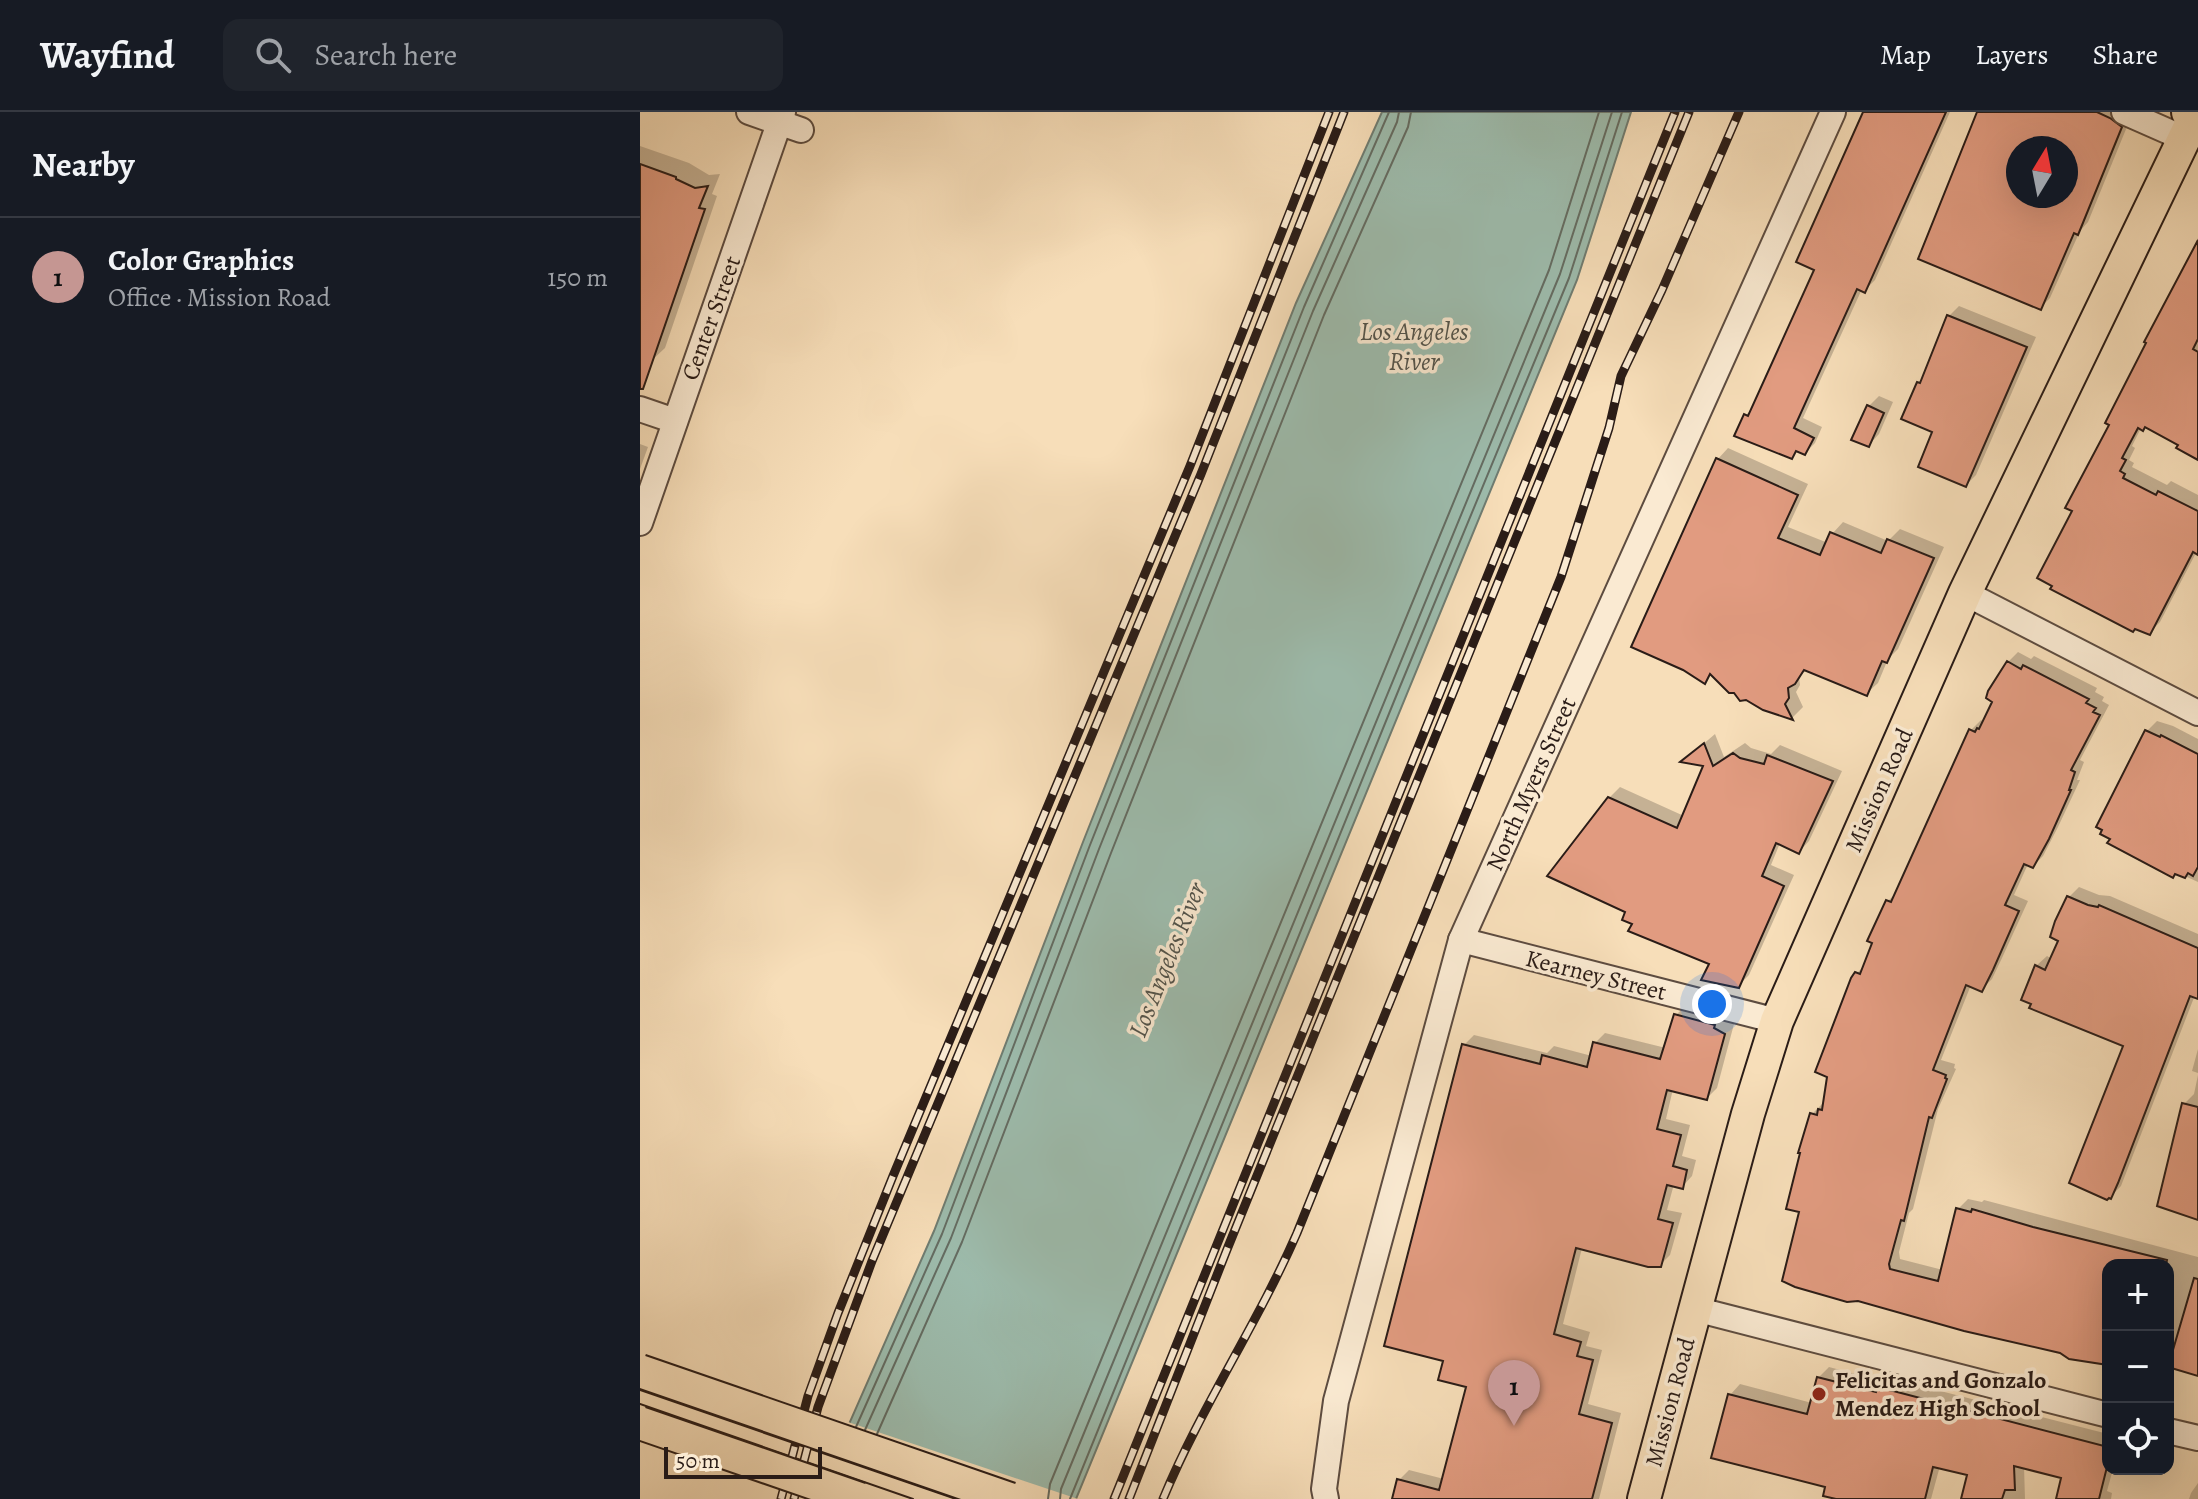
<!DOCTYPE html>
<meta charset="utf-8">
<style>
body{margin:0;font-family:Alegreya,serif;background:#20242c;color:#f1f3f6}
.controls{position:absolute;right:24px;bottom:24px;display:grid;overflow:hidden;border-radius:16px;box-shadow:0 8px 32px #0002}
.controls button{width:72px;height:72px;display:grid;place-items:center;padding:0;border:0;border-bottom:2px solid #363941;background:#171b24;color:#f1f3f6;font:40px sans-serif}
.compass{position:absolute;left:1366px;top:24px;width:72px;height:72px;border-radius:50%;background:#171b24;box-shadow:0 8px 32px #0002;rotate:10deg}
.scale{position:absolute;left:24px;bottom:20px;width:158px;box-sizing:border-box;padding-left:8px;border:4px solid #2a1c17;border-top:0;font-size:22px;line-height:28px;white-space:nowrap;color:#2a1c17;-webkit-text-stroke:6px #faead2;paint-order:stroke}
.you{position:absolute;left:1072px;top:892px;width:28px;height:28px;margin:-20px;border:6px solid #fff;border-radius:50%;background:#1a73e8;box-shadow:0 0 0 12px #1a73e833}
.badge{display:grid;place-items:center;width:52px;height:52px;border-radius:50%;background:#c59692;color:#111;font-size:26px;font-weight:700}
.pin{position:absolute;translate:-50% -66px;filter:drop-shadow(0 2px 4px #0008)}
.pin::after{content:'';position:absolute;top:42px;width:28px;height:24px;background:inherit;clip-path:polygon(0 0,100% 0,50% 100%)}
.list{margin:0;padding:0;list-style:none}
h2{display:flex;justify-content:space-between;align-items:center;height:104px;margin:0;padding:0 32px;font-size:34px}
h2 small{font-size:26px;font-weight:400;color:#9ea1a6}
.list li{display:grid;grid-template-columns:52px 1fr auto;gap:24px;align-items:center;box-sizing:border-box;height:120px;padding:0 32px;border-top:2px solid #363941}
.list b{display:block;font-size:30px;white-space:nowrap}
.list p{margin:0;font-size:26px;white-space:nowrap;color:#9ea1a6}
.list em{font-size:26px;font-style:normal;color:#9ea1a6}
.icon{flex:none;width:44px;height:44px;fill:none;stroke:currentColor;stroke-width:2;stroke-linecap:round;stroke-linejoin:round}
.map{position:relative;flex:none;width:1558px;height:1387px;overflow:hidden}
header{display:flex;align-items:center;gap:48px;box-sizing:border-box;height:112px;padding:0 40px;background:#171b24;border-bottom:2px solid #363941}
header strong{font-size:38px}
nav{display:flex;gap:44px;margin-inline-start:auto;font-size:28px}
.search{width:560px;height:72px;background:#20242c;display:flex;align-items:center;gap:20px;box-sizing:border-box;padding:0 28px;border-radius:16px;color:#9ea1a6;font-size:30px}
main{display:flex}
aside{flex:1;background:#171b24}
.map>svg:first-child{display:block}
.water{fill:#9dbcad;stroke:#6f7c71;stroke-width:2}
.pier{fill:#f7deb9}
.shadow{fill:#0003;fill-rule:evenodd}
.lines{fill:none;stroke-linecap:round;stroke-linejoin:round}
.shore{stroke:#646c62;stroke-width:2}
.building{fill:#e19b80;stroke:#2a1c17;stroke-width:2;fill-rule:evenodd}
.minor-casing{stroke:#5d4c40;stroke-width:28}
.major-casing{stroke:#2a1c17;stroke-width:36}
.highway-casing{stroke:#2a1c17;stroke-width:40}
.minor{stroke:#faead2;stroke-width:24}
.major{stroke:#f7deb9;stroke-width:32}
.highway{stroke:#f7deb9;stroke-width:36}
.tram{stroke:#2a1c17;stroke-width:2}
.rail-casing{stroke:#2a1c17;stroke-width:9}
.rail{stroke:#faead2;stroke-width:6;stroke-dasharray:18;stroke-linecap:butt}
.major-bridge-casing{stroke:#2a1c17;stroke-width:36;stroke-linecap:butt}
.major-bridge{stroke:#f7deb9;stroke-width:32}
.poi-dot{fill:#8f2418;stroke:#faead2;stroke-width:3}
.labels{text-anchor:middle;dominant-baseline:central;stroke-width:7;stroke-linejoin:round;paint-order:stroke}
.street-label{font-size:24px;fill:#2a1c17;stroke:#faead2}
.poi-label{font-size:24px;font-weight:bold;fill:#2a1c17;stroke:#faead2;text-anchor:start}
.water-label{font-size:26px;font-style:italic;fill:#52544c;stroke:#faead2}
</style>
<header>
<strong>Wayfind</strong>
<div class="search"><svg class="icon" aria-label="search" viewBox="0 0 24 24"><circle cx="10" cy="10" r="6"/><path d="M15 15l6 6"/></svg>Search here</div>
<nav><a>Map</a><a>Layers</a><a>Share</a></nav>
</header>
<main>
<aside>
<h2>Nearby<small></small></h2>
<ul class="list">
<li><span class="badge">1</span><div><b>Color Graphics</b><p>Office · Mission Road</p></div><em>150 m</em></li>
</ul>
</aside>
<div class="map">
<svg width="1558" height="1387" viewBox="0 0 1558 1387">
<rect width="100%" height="100%" fill="#f7deb9"/>
<filter id="stains"><feTurbulence type="fractalNoise" baseFrequency=".0025" numOctaves="4"/><feColorMatrix values="0 0 0 0 .2 0 0 0 0 .09 0 0 0 0 .02 0 0 0 .5 -.17"/></filter>
<radialGradient id="worn" r=".72"><stop offset=".6" stop-color="#630" stop-opacity="0"/><stop offset="1" stop-color="#630" stop-opacity=".3"/></radialGradient>
<path class="water" d="M742,0H991L937,168L436,1387H176L294,1119L443,730L656,191Z"/>
<path class="pier" d="M205,1309L438,1387H172Z"/>
<g class="shadow">
<path d="M1225,0H1310L1235,168L1225,178L1222,177L1163,306L1182,315L1175,331L1165,341L1158,338L1152,344L1106,303L1113,296L1176,156Z"/>
<path d="M1339,0H1486L1491,5L1448,110L1440,119L1410,186L1400,196ZM1378,36H1426V84H1378Z"/>
<path d="M0,34L49,51L69,63L80,62L72,82L77,84L25,236L10,250L0,255Z"/>
<path d="M1558,126V347L1541,332L1506,313L1501,316L1492,334L1495,336L1489,348L1494,351L1492,355L1527,373L1531,369L1558,383V437L1520,510L1509,521L1435,398L1472,312L1468,311Z"/>
<path d="M1319,194L1396,225L1336,363L1326,373L1295,318L1278,271L1284,265L1309,204Z"/>
<path d="M1239,284L1253,290L1239,322L1229,333V294Z"/>
<path d="M0,332L8,335L0,357Z"/>
<path d="M1088,336L1168,372L1148,415L1188,431L1192,422L1203,410L1248,429L1260,417L1304,435L1258,537L1248,547L1238,571L1226,582L1167,557L1159,565L1160,573L1156,580L1163,595L1152,606L1124,596L1072,561L1064,569L1077,348Z"/>
<path d="M1378,540L1391,547L1394,544L1457,576L1455,580L1464,585L1462,589L1469,593L1440,648L1444,650L1437,668H1440L1418,715L1403,744L1393,754L1388,752L1374,783L1388,789L1362,846L1352,867L1342,877L1331,873L1301,948L1315,952L1314,956L1316,957L1298,997L1273,1097L1269,1101L1259,1140L1260,1147L1303,1158L1318,1097L1328,1087L1342,1090L1344,1088L1558,1145V1262L1528,1253V1153H1468V1253L1218,1187L1161,1099L1172,1002L1182,992H1185L1216,862L1226,852L1248,789L1259,778L1331,618L1341,608L1344,610L1368,550Z"/>
<path d="M1517,609L1533,614L1558,627V770L1536,760L1506,620Z"/>
<path d="M1075,622L1084,645L1105,631L1111,636L1131,642L1140,633L1202,659L1169,729L1159,740L1140,731L1131,753L1154,763L1109,863L1098,874L1071,850L994,811L988,798L969,686L980,675L1044,704L1066,653L1054,640Z"/>
<path d="M1439,775L1459,783L1470,784L1558,822V885L1555,883L1481,1074L1471,1084L1485,932L1393,891L1396,854L1407,844L1412,847L1420,827L1429,785Z"/>
<path d="M1046,893L1094,912L1077,976L1067,986L1033,977L1026,1007L1050,1013L1042,1044L1056,1048L1052,1064L1042,1075L1034,1072L1027,1098L1042,1101L1030,1143L1020,1153L942,1136L923,1212L950,1220L946,1234L962,1238L948,1292L981,1301L959,1387H754L759,1368L769,1358L804,1367L828,1274L806,1248L824,933L834,923L907,941L914,934L952,944L955,931L965,921L1026,936L1036,903Z"/>
<path d="M1558,937V961L1552,959Z"/>
<path d="M1558,963V1106L1544,992L1554,982Z"/>
<path d="M1189,1255L1246,1270L1250,1266L1468,1322V1357H1473L1467,1379L1472,1381L1471,1387H1418L1424,1365L1384,1354L1385,1387H1323L1330,1362L1300,1354L1291,1387H1204L1090,1283L1100,1272L1172,1291L1178,1266Z"/>
<path d="M1558,1371V1387H1549L1551,1381Z"/>
</g>
<g class="lines">
<g class="shore">
<path d="M216,1315L302,1122L450,733L664,195L749,0"/>
<path d="M225,1318L311,1126L459,737L673,199L757,10L759,0"/>
<path d="M237,1322L322,1130L471,741L684,203L768,15L771,0"/>
<path d="M408,1387L410,1372L909,158L959,0"/>
<path d="M420,1387L421,1377L920,162L972,0"/>
<path d="M430,1387L759,577L929,166L982,0"/>
</g>
</g>
<g class="building">
<path d="M1223,0H1306L1225,181L1217,177L1154,316L1174,326L1165,343L1156,339L1152,347L1094,324L1104,302L1108,304L1174,158L1156,150Z"/>
<path d="M1337,0H1457L1470,6L1482,15L1438,123L1434,121L1401,198L1278,147ZM1378,36H1426V84H1378Z"/>
<path d="M0,52L36,65V67L55,76L68,74L59,96L65,97L3,277H0Z"/>
<path d="M1558,128V227L1553,237L1558,240V348L1536,336L1538,333L1505,315L1503,319L1498,316L1482,346L1486,348L1480,359L1485,362L1483,366L1516,383L1518,379L1558,399V443L1553,440L1510,523L1495,517L1493,520L1410,477L1412,474L1397,466L1432,399L1425,396L1469,313L1465,311L1506,231L1504,230Z"/>
<path d="M1307,203L1387,235L1326,375L1278,355L1292,320L1261,307L1277,270L1280,271Z"/>
<path d="M1227,293L1244,301L1229,335L1211,328Z"/>
<path d="M1076,346L1158,383L1138,426L1180,443L1190,420L1241,441L1247,427L1294,446L1247,551L1242,549L1227,584L1164,558L1155,572L1148,576L1149,586L1145,592L1153,608L1123,598L1106,588L1100,589L1094,581H1089L1070,562L1065,572L1043,558L991,535Z"/>
<path d="M1367,549L1381,557L1383,553L1449,587L1446,591L1456,596L1453,600L1460,603L1431,658L1435,660L1429,678H1431L1409,727L1393,756L1384,752L1365,793L1379,799L1353,858L1342,880L1326,873L1293,958L1306,963L1305,966L1307,967L1292,1006L1289,1005L1264,1109L1261,1108L1249,1152L1250,1157L1298,1169L1316,1096L1331,1100L1332,1097L1393,1115L1527,1148L1526,1153H1468V1253L1429,1247L1420,1241L1324,1219L1218,1189L1207,1190L1155,1175L1142,1169L1159,1100L1146,1097L1160,1041H1158L1170,1001L1177,1003L1178,997L1182,998L1187,965L1175,960L1211,866L1215,860L1220,862L1232,831L1227,829L1246,788L1251,790L1329,617L1335,620L1337,616L1339,617L1352,590L1346,586L1348,579Z"/>
<path d="M1505,618L1520,625L1521,623L1558,642V755L1553,764L1548,761L1545,766L1535,762L1533,766L1467,731L1470,727L1460,722L1462,718L1456,715Z"/>
<path d="M1064,631L1073,654L1093,641L1100,646L1124,652L1127,643L1193,669L1159,742L1136,731L1122,764L1144,774L1099,876L1061,868L1069,852L988,819L992,812L982,808L985,800L907,764L968,685L1037,716L1063,654L1040,650Z"/>
<path d="M1427,784L1448,793L1458,795L1459,793L1558,836V887L1550,884L1478,1071L1471,1087L1469,1086L1467,1088L1429,1071L1483,934L1389,896L1391,892L1381,888L1395,853L1405,858L1418,829L1410,825L1415,809Z"/>
<path d="M1034,902L1075,913L1074,916L1085,922L1067,988L1027,978L1017,1017L1041,1023L1033,1054L1047,1058L1043,1077L1027,1073L1018,1107L1033,1111L1021,1155H1008L936,1136L914,1222L941,1230L937,1244L953,1248L939,1302L972,1311L952,1387H752L757,1367L799,1378L826,1275L798,1268L803,1249L744,1234L822,932L900,952L902,943L947,955L953,930L1020,947Z"/>
<path d="M1542,991L1558,995V1108L1517,1094Z"/>
<path d="M1554,1166L1558,1167V1264L1528,1255Z"/>
<path d="M1177,1265L1236,1280L1238,1275L1468,1335V1351L1459,1387H1416L1421,1366L1374,1354L1375,1378H1365L1362,1387H1321L1327,1363L1293,1355L1285,1387H1196L1183,1384L1185,1375L1071,1346L1088,1282L1167,1302Z"/>
</g>
<g class="lines">
<defs>
<g id="minor">
<path d="M109,0L161,18"/>
<path d="M1484,0L1543,26"/>
<path d="M0,297L35,309"/>
<path d="M0,411L143,0"/>
<path d="M1325,481L1558,601"/>
<path d="M821,828L1137,909"/>
<path d="M1055,1197L1468,1303"/>
<path d="M1528,1319L1558,1326"/>
<path d="M686,1387L684,1377L696,1289L821,828L1193,0"/>
</g>
<path id="major" d="M1004,1387L1108,1002L1137,909L1325,481L1557,0"/>
<path id="highway" d="M1550,0L1558,4"/>
</defs>
<use href="#minor" class="minor-casing"/>
<use href="#major" class="major-casing"/>
<use href="#highway" class="highway-casing"/>
<use href="#minor" class="minor"/>
<use href="#major" class="major"/>
<use href="#highway" class="highway"/>
<g class="tram">
<path d="M0,1278L316,1387"/>
<path d="M0,1292L273,1387"/>
</g>
<defs>
<g id="rail">
<path d="M141,1387L168,1284L198,1201L253,1064L550,354L689,0"/>
<path d="M154,1387L178,1295L232,1149L561,362L704,0"/>
<path d="M474,1387L1035,0"/>
<path d="M489,1387L588,1135L1049,0"/>
<path d="M523,1387C561,1295 617,1213 657,1121L921,465L969,316L981,264L1022,178L1099,0"/>
</g>
</defs>
<use href="#rail" class="rail-casing"/>
<use href="#rail" class="rail"/>
<defs>
<g id="major-bridge">
<path d="M0,1259L370,1387"/>
<path d="M0,1311L220,1387"/>
</g>
</defs>
<use href="#major-bridge" class="major-bridge-casing"/>
<use href="#major-bridge" class="major-bridge"/>
</g>
<circle class="poi-dot" cx="1179" cy="1282" r="8"/>
<g class="labels">
<g class="street-label">
<text transform="translate(71 206) rotate(-70)">Center Street</text>
<text transform="translate(891 672) rotate(-66)">North Myers Street</text>
<text transform="translate(1239 678) rotate(-66)">Mission Road</text>
<text transform="translate(956 863) rotate(14)">Kearney Street</text>
<text transform="translate(1030 1290) rotate(-75)">Mission Road</text>
</g>
<g class="poi-label">
<text x="1195" y="1268">Felicitas and Gonzalo<tspan x="1195" dy="28">Mendez High School</tspan></text>
</g>
<g class="water-label">
<text x="774" y="219">Los Angeles<tspan x="774" dy="30">River</tspan></text>
<text transform="translate(527 848) rotate(-68)">Los Angeles River</text>
</g>
</g>
<rect width="100%" height="100%" filter="url(#stains)"/>
<rect width="100%" height="100%" fill="url(#worn)"/>
</svg>
<div class="controls">
<button>+</button>
<button>−</button>
<button><svg class="icon" aria-label="locate" viewBox="0 0 24 24"><circle cx="12" cy="12" r="6"/><path d="M12 2v4M12 18v4M2 12h4M18 12h4"/></svg></button>
</div>
<svg class="compass" viewBox="-18 -18 36 36"><path d="M0-13l5 13h-10z" fill="#e53935"/><path d="M0 13l5-13h-10z" fill="#9ea1a6"/></svg>
<div class="scale">50 m</div>
<div class="you"></div>
<div class="pin badge" style="left:874px;top:1314px">1</div>
</div>
</main>
